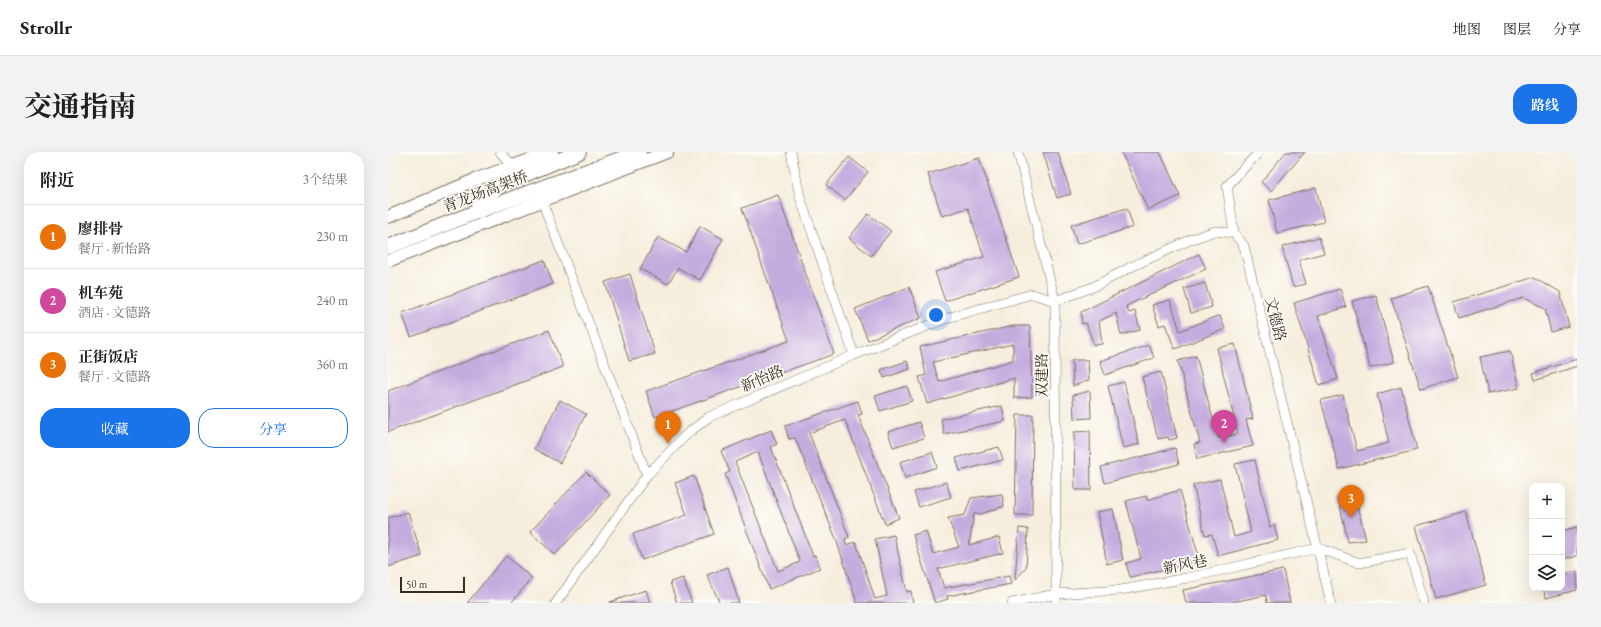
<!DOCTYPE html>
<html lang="zh">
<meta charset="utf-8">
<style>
body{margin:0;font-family:"EB Garamond","Noto Serif SC",serif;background:#f2f2f2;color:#202124}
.controls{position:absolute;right:12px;bottom:12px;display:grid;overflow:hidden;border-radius:8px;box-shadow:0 4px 16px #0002}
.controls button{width:36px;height:36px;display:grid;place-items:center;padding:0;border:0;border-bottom:1px solid #e0e0e0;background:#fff;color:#202124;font:20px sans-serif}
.scale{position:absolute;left:12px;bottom:10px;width:65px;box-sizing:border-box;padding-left:4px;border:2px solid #3b2a1e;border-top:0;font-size:11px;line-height:14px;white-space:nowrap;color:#3b2a1e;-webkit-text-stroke:3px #fdfcf7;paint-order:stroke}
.you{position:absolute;left:548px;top:163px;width:14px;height:14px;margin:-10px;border:3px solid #fff;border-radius:50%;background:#1a73e8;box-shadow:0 0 0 6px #1a73e833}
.badge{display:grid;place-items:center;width:26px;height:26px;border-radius:50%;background:#1a73e8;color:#fff;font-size:13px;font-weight:700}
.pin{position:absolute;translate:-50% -33px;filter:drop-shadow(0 1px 2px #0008)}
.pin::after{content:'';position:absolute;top:21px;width:14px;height:12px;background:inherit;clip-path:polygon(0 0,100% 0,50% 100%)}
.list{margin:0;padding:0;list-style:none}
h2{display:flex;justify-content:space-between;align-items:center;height:52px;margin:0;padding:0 16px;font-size:17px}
h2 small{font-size:13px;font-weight:400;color:#757577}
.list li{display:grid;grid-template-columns:26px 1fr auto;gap:12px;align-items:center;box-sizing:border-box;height:64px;padding:0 16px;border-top:1px solid #e0e0e0}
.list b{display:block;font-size:15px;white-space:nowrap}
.list p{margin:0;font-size:13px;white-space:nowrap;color:#757577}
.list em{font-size:13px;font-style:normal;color:#757577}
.actions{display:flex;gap:8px;padding:12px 16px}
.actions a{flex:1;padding:9px 0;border:1px solid #1a73e8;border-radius:16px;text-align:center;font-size:14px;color:#1a73e8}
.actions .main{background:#1a73e8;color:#fff}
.icon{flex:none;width:22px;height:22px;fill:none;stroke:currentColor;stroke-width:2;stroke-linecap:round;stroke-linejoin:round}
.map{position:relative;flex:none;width:1189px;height:451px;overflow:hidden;border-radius:16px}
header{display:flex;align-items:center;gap:24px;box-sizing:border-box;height:56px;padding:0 20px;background:#fff;border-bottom:1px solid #e0e0e0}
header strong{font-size:19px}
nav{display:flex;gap:22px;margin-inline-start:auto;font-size:14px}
.intro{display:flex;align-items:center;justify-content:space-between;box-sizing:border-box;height:96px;padding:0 24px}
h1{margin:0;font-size:28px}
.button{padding:10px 18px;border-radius:16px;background:#1a73e8;color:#fff;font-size:14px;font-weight:700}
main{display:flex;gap:24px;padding:0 24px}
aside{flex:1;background:#fff;border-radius:16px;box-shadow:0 4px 16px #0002}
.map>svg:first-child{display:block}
.building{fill:#c5acdf;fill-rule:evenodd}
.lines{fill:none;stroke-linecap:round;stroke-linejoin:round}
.minor-casing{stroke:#7c6f61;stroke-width:10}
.major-casing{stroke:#7c6f61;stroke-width:14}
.highway-casing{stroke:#7c6f61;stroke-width:16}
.minor{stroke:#fff;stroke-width:9}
.major{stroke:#fff;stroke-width:12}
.highway{stroke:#fff;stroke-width:14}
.labels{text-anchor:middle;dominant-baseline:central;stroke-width:3.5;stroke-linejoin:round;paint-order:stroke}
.street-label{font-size:15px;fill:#3b2a1e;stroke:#fdfcf7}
</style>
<header>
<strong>Strollr</strong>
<nav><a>地图</a><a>图层</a><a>分享</a></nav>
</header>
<div class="intro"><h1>交通指南</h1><a class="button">路线</a></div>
<main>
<aside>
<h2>附近<small>3个结果</small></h2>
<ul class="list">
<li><span class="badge" style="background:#e8710a">1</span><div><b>廖排骨</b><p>餐厅 · 新怡路</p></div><em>230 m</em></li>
<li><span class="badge" style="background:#d1479c">2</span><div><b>机车苑</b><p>酒店 · 文德路</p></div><em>240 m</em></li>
<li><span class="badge" style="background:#e8710a">3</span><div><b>正街饭店</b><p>餐厅 · 文德路</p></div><em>360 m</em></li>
</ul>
<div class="actions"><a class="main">收藏</a><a>分享</a></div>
</aside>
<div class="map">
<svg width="1189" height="451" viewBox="0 0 1189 451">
<rect width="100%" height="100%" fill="#fdfcf7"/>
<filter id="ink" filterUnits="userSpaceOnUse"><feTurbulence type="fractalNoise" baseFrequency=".025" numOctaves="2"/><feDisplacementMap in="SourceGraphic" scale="8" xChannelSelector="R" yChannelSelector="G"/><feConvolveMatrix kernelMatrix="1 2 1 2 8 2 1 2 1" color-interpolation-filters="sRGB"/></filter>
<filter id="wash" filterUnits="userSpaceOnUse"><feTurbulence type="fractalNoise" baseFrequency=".012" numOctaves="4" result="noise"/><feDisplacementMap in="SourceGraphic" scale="16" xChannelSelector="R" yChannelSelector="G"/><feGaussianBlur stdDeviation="0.9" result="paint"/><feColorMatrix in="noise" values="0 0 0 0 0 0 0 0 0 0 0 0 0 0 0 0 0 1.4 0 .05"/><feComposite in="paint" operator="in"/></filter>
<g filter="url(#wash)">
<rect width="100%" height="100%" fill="#f6eedd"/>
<g id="blocks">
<g class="building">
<path d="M655,0H670L683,42L669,46Z"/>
<path d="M733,0H772L792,44L760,58Z"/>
<path d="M898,0H917L883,39L873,30Z"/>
<path d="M461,5L480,20L457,48L438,33Z"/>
<path d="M591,6L631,125L557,149L547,120L596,105L580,56L554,64L540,22Z"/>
<path d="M928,36L936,70L889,81L881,48Z"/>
<path d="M390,43L446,202L267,265L258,239L401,189L354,56Z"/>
<path d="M739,56L745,75L689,92L683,73Z"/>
<path d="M480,62L503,79L483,104L461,86Z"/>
<path d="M312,74L335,87L312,128L290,116L280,132L252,117L270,85L298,100Z"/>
<path d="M931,85L936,101L911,108L918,132L905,135L894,95Z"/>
<path d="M811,102L818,117L738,154L741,161L747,159L752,178L733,183L728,161L711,169L714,192L706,193L698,171L694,172L693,160Z"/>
<path d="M156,108L165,132L23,185L14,161Z"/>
<path d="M242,122L267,202L241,209L217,130Z"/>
<path d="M1147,125L1172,140L1181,175L1163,180L1157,156L1135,146L1071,166L1066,150Z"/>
<path d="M817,131L824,155L803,161L796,137Z"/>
<path d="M1040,134L1070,225L1033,237L1003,146Z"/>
<path d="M521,135L533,166L480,188L467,157Z"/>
<path d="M952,137L958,155L930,164L950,227L931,233L906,151Z"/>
<path d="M988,143L1006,210L982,216L964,149Z"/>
<path d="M782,148L792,179L829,164H832L837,177L787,197L777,172L771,174L764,153Z"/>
<path d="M625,174H642L644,245L626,246V226L539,252L531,225L538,223L532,195ZM625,192V208L551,230L545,210Z"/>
<path d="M161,178L175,215L0,280V239Z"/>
<path d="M847,192L865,267L858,268L865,294L809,307L806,292L812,291L790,209L808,204L830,286L850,282L829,196Z"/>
<path d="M761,193L766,206L717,223L712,209Z"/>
<path d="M1122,199L1131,236L1100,242L1092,205Z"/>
<path d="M1189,207V214L1147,228L1145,221Z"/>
<path d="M684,208H700L701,228L685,234Z"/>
<path d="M519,209L522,217L496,226L493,218Z"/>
<path d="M773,220L789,286L781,288L780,285L770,287L754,225Z"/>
<path d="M736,230L751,292L735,296L720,234Z"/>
<path d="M519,234L524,249L492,259L487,244Z"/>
<path d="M1013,235L1029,298L951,317L933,248L955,243L969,299L1001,291L989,242Z"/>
<path d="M702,239L703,266L686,267L685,243Z"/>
<path d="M172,248L198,262L172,311L146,297Z"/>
<path d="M470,249L474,262L470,263L511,366L497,372L457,268L421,281L461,385L457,387L458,393L468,390L487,447L499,444L487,387L506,383L519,440L523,439L525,451H469L448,387L407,286L401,287L397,274Z"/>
<path d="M614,254L617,269L556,282L553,267Z"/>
<path d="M629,263H645L644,363H627Z"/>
<path d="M531,270L536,286L505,295L500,280Z"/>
<path d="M383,278L389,292L383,295L425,404L427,403L432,416L381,437L337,322L342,320L333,299ZM370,300L412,410L390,419L347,310Z"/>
<path d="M702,279L703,338H687L686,280Z"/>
<path d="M611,295L615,308L572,319L568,306Z"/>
<path d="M787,296L791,312L717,331L713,315Z"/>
<path d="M544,300L549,315L517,326L512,310Z"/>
<path d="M867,308L882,375L886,373L890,388L830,404L824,382L817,383L805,333L832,327L846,385L863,380L847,312Z"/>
<path d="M198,320L222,343L167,403L142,380Z"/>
<path d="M306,324L326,382L254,408L245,382L299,363L287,331Z"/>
<path d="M558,330L563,345L531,355L526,340Z"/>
<path d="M792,338L812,409L742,425L738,411L753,407L738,349L758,344L759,348Z"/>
<path d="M614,342L616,354L593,362H586L581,393L611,385L615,401L550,417L556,436L621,424L623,432L559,444L560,447L547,451L525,383L538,379L545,402L571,395L560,366L577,363L583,346Z"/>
<path d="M966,342L978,388L960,390L950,345Z"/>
<path d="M725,357L735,408L719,412L709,360Z"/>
<path d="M20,360L34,404L0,415V366Z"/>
<path d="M1078,360L1098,433L1048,447L1028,374Z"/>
<path d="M1189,375V404L1174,408V379Z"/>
<path d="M631,376L640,377L638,416L627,428Z"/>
<path d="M118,404L144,426L123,451H79Z"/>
<path d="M340,415L351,451H332L319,423Z"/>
<path d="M895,418L902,451H879L878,443L840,451H798L795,438Z"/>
<path d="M1189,419V438L1158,446L1155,436H1174V422Z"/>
<path d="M295,426L304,451H289L282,430Z"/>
<path d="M258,438L262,451H222V450Z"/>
</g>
</g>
</g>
<g filter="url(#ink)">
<use href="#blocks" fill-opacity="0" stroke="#7c6f61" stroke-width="1"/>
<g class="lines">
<defs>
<g id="minor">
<path d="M112,0L125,14"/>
<path d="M403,0L412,45L466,203"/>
<path d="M630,0L667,149L668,451"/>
<path d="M154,49L259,323"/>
<path d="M846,81L839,34L871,0"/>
<path d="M168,451L259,323L300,281L321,265L466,203L559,166L644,142L667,149L705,135L745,114L804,87L827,79L846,81L856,94L943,451"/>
<path d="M624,451L668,442L733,438L799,426L930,396L971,411L1022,401L1036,451"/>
</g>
<g id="major">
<path d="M0,65L89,27L164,0"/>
<path d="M0,109L279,0"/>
</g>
<g id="highway">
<path d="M90,51L114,32L191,0"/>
<path d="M0,95L93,58L251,0"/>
</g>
</defs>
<use href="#minor" class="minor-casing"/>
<use href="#major" class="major-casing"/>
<use href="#highway" class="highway-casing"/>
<use href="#minor" class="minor"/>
<use href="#major" class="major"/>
<use href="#highway" class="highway"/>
</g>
</g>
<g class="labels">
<g class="street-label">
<text transform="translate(97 39) rotate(-21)">青龙场高架桥</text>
<text transform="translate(888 167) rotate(76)">文德路</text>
<text transform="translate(653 223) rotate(-90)">双建路</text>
<text transform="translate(374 226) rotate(-23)">新怡路</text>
<text transform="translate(797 412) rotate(-11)">新风巷</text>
</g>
</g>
</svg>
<div class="controls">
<button>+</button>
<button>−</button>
<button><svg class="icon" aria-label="layers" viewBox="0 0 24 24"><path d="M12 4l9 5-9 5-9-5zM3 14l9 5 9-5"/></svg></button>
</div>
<div class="scale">50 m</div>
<div class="you"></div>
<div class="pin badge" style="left:280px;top:292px;background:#e8710a">1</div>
<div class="pin badge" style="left:836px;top:291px;background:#d1479c">2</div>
<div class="pin badge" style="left:963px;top:366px;background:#e8710a">3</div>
</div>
</main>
